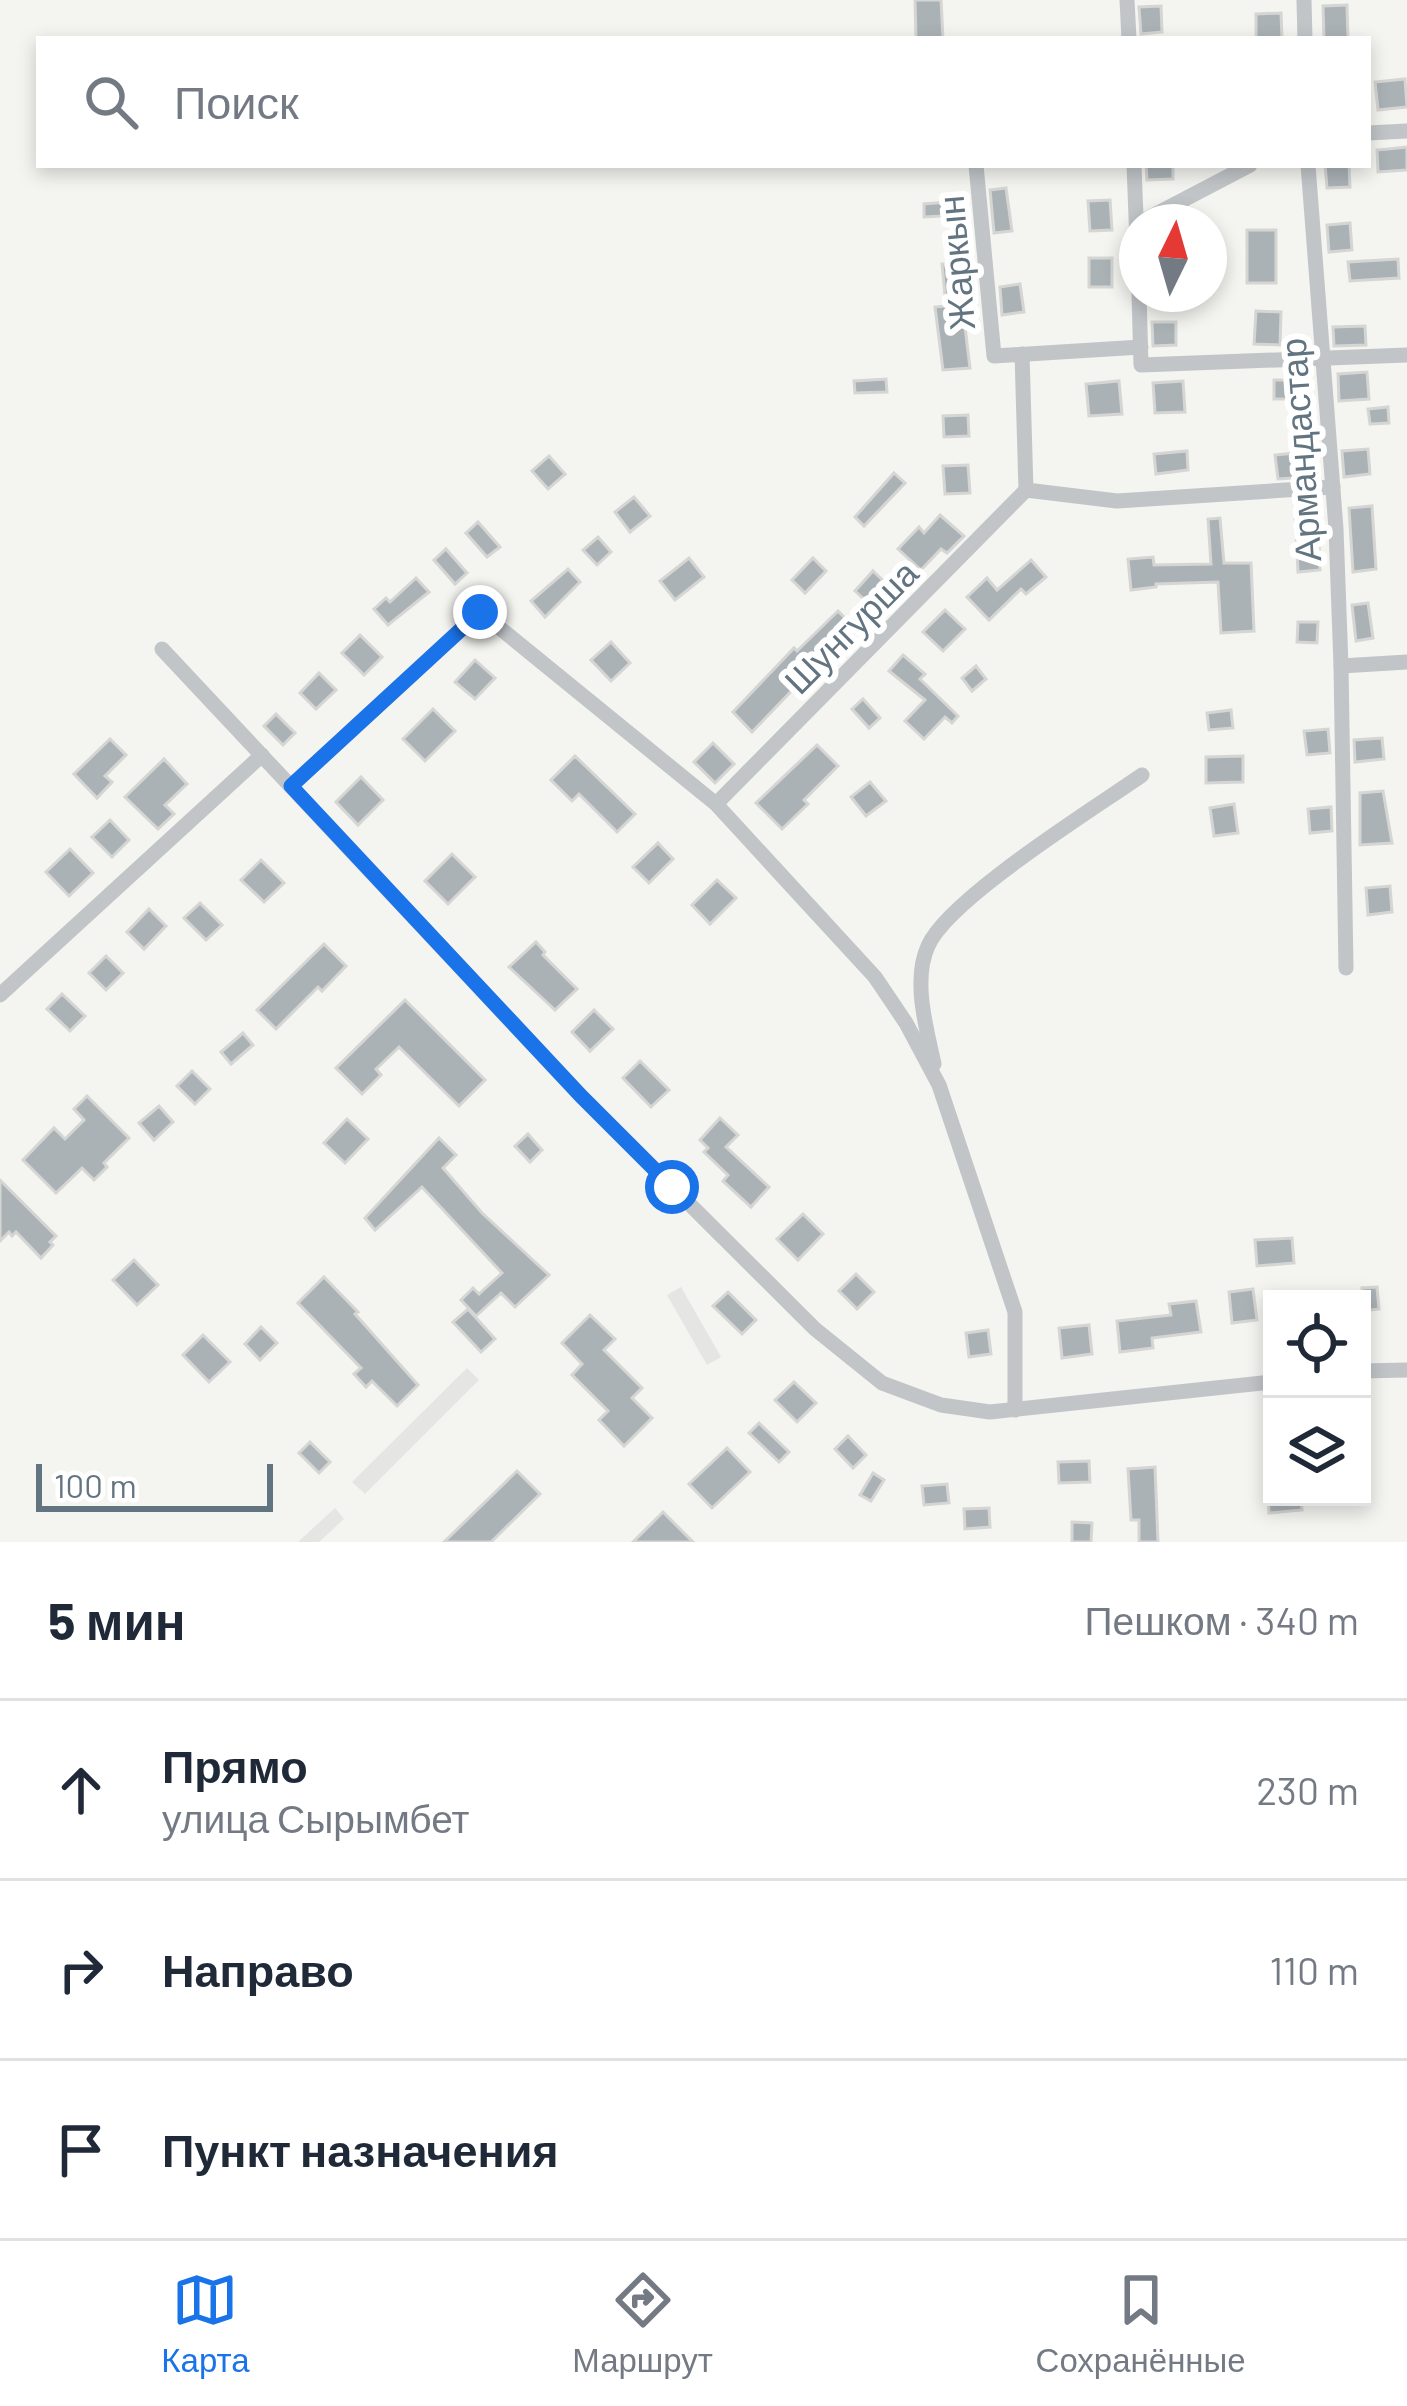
<!DOCTYPE html>
<html lang="ru">
<meta charset="utf-8">
<style>
body{margin:0;font-family:Barlow,sans-serif;background:#f6f6f7;color:#1f2937}
.controls{position:absolute;right:36px;bottom:36px;display:grid;overflow:hidden;border-radius:0px;box-shadow:0 6px 18px #0003}
.controls button{width:108px;height:108px;display:grid;place-items:center;padding:0;border:0;border-bottom:3px solid #e0e1e3;background:#fff;color:#1f2937;font:60px sans-serif}
.compass{position:absolute;left:1119px;top:204px;width:108px;height:108px;border-radius:50%;background:#fff;box-shadow:0 6px 18px #0003;rotate:5deg}
.scale{position:absolute;left:36px;bottom:30px;width:237px;box-sizing:border-box;padding-left:12px;border:6px solid #637481;border-top:0;font-size:33px;line-height:42px;white-space:nowrap;color:#637481;-webkit-text-stroke:9px #fff;paint-order:stroke}
.stop{position:absolute;width:36px;height:36px;margin:-27px;border:9px solid #1a73e8;border-radius:50%;background:#fff}
.stop.end{background:#1a73e8;border-color:#fff;box-shadow:0 3px 12px #0008}
.list{margin:0;padding:0;list-style:none}
h2{display:flex;justify-content:space-between;align-items:center;height:156px;margin:0;padding:0 48px;font-size:51px}
h2 small{font-size:39px;font-weight:400;color:#747a83}
.list li{display:grid;grid-template-columns:78px 1fr auto;gap:36px;align-items:center;box-sizing:border-box;height:180px;padding:0 48px;border-top:3px solid #e0e1e3}
.list b{display:block;font-size:45px;white-space:nowrap}
.list p{margin:0;font-size:39px;white-space:nowrap;color:#747a83}
.list em{font-size:39px;font-style:normal;color:#747a83}
.icon{flex:none;width:66px;height:66px;fill:none;stroke:currentColor;stroke-width:2;stroke-linecap:round;stroke-linejoin:round}
.map{position:relative;flex:none;width:1407px;height:1542px;overflow:hidden}
.search{position:absolute;background:#fff;box-shadow:0 6px 18px #0003;left:36px;right:36px;top:36px;height:132px;display:flex;align-items:center;gap:30px;box-sizing:border-box;padding:0 42px;border-radius:0px;color:#747a83;font-size:45px}
.sheet{height:696px;background:#fff}
nav{display:flex;justify-content:space-around;align-items:center;box-sizing:border-box;height:168px;border-top:3px solid #e0e1e3;background:#fff;font-size:33px;color:#747a83}
nav a{display:grid;justify-items:center;gap:6px}
nav .on{color:#1a73e8}
.map>svg:first-child{display:block}
.built{fill:#e5e6e4}
.building{fill:#aab2b6;stroke:#d5d5d3;stroke-width:3}
.lines{fill:none;stroke-linecap:round;stroke-linejoin:round}
.street{stroke:#c1c5c8;stroke-width:15}
.route{stroke:#1a73e8;stroke-width:15}
.labels{text-anchor:middle;dominant-baseline:central;stroke-width:12;stroke-linejoin:round;paint-order:stroke}
.street-label{font-size:36px;fill:#637481;stroke:#fff}
</style>
<div class="map">
<svg width="1407" height="1542" viewBox="0 0 1407 1542">
<rect width="100%" height="100%" fill="#f4f4f0"/>
<g class="built">
<path d="M681,1287L721,1357L707,1365L667,1295Z"/>
<path d="M467,1368L479,1380L365,1494L352,1482Z"/>
<path d="M335,1508L344,1519L319,1542H298Z"/>
</g>
<g class="building">
<path d="M915,0H941L943,39H916Z"/>
<path d="M1347,5L1348,39H1324L1323,6Z"/>
<path d="M1161,6L1162,32L1141,34L1139,7Z"/>
<path d="M1281,13L1282,39H1256V14Z"/>
<path d="M1405,79L1407,107L1378,110L1375,82Z"/>
<path d="M1407,147V170L1378,172L1377,150Z"/>
<path d="M1146,165H1173V179L1147,180Z"/>
<path d="M1325,165H1349L1350,187L1327,188Z"/>
<path d="M1006,188L1012,231L994,233L990,190Z"/>
<path d="M1110,200L1112,230L1090,231L1088,201Z"/>
<path d="M959,201L960,215L924,217V204Z"/>
<path d="M1350,223L1352,250L1329,252L1327,225Z"/>
<rect x="1247" y="230" width="29" height="53"/>
<rect x="1089" y="258" width="23" height="29"/>
<path d="M1398,259L1399,278L1350,281L1348,262Z"/>
<path d="M965,262L968,293L961,294L970,368L943,370L935,307L946,306L942,264Z"/>
<path d="M1020,284L1024,312L1002,315L1000,287Z"/>
<path d="M1256,311L1281,312L1280,345L1254,344Z"/>
<path d="M1152,322H1176V345L1153,346Z"/>
<path d="M1365,326L1366,345L1334,346L1333,327Z"/>
<path d="M1367,372L1369,399L1339,401L1338,374Z"/>
<path d="M886,379L887,392L855,393L854,381Z"/>
<rect x="1274" y="380" width="22" height="19"/>
<path d="M1119,381L1122,414L1089,416L1086,384Z"/>
<path d="M1183,381L1185,412L1155,413L1153,383Z"/>
<path d="M1388,407L1389,423L1370,424L1368,409Z"/>
<path d="M968,415L969,436L944,437L943,416Z"/>
<path d="M1368,449L1370,474L1344,477L1342,451Z"/>
<path d="M1187,451L1188,470L1156,474L1154,454Z"/>
<path d="M1306,452L1309,477L1278,479L1275,455Z"/>
<path d="M549,456L565,474L548,489L532,471Z"/>
<path d="M968,465L970,493L945,494L943,466Z"/>
<path d="M894,473L905,483L864,526L855,517Z"/>
<path d="M634,497L650,516L630,532L615,512Z"/>
<path d="M1372,506L1376,569L1353,572L1349,508Z"/>
<path d="M1318,512L1320,570L1298,572L1295,514Z"/>
<path d="M940,515L964,536L947,553L941,549L921,570L898,549L919,527L924,533Z"/>
<path d="M1220,518L1224,563H1251L1254,631L1221,633L1218,582L1156,584V587L1131,590L1128,559L1153,557L1154,565L1211,564L1208,519Z"/>
<path d="M478,522L500,547L487,557L466,533Z"/>
<path d="M598,537L611,552L597,565L583,550Z"/>
<path d="M446,549L467,573L455,584L434,560Z"/>
<path d="M689,558L704,577L675,600L660,581Z"/>
<path d="M813,558L826,571L805,593L792,580Z"/>
<path d="M1031,560L1046,577L1026,594L1021,589L989,620L967,597L987,578L997,590Z"/>
<path d="M568,569L580,582L545,617L531,601Z"/>
<path d="M873,571L894,591L876,610L855,591Z"/>
<path d="M416,578L429,592L388,625L374,609L386,598L390,602Z"/>
<path d="M1368,603L1373,638L1356,641L1352,605Z"/>
<path d="M945,610L965,629L943,651L923,632Z"/>
<path d="M838,611L857,630L833,654L830,651L752,732L733,712L794,648L797,651Z"/>
<path d="M1298,622H1318L1317,643L1297,642Z"/>
<path d="M360,635L382,657L364,675L342,653Z"/>
<path d="M611,642L630,663L611,681L591,660Z"/>
<path d="M903,655L925,674L920,679L958,716L952,723L945,717L924,739L905,721L925,700L889,671Z"/>
<path d="M475,660L495,678L475,699L455,682Z"/>
<path d="M976,666L986,679L972,691L962,678Z"/>
<path d="M319,673L336,690L316,709L300,693Z"/>
<path d="M863,699L880,718L869,728L852,709Z"/>
<path d="M433,709L455,731L425,761L403,739Z"/>
<path d="M1231,710L1233,728L1209,730L1207,713Z"/>
<path d="M276,714L295,733L283,745L264,726Z"/>
<path d="M1328,729L1330,753L1307,755L1304,731Z"/>
<path d="M1382,738L1384,759L1355,762L1354,740Z"/>
<path d="M110,739L126,755L105,776L112,782L97,798L74,774Z"/>
<path d="M713,743L734,764L715,783L694,762Z"/>
<path d="M817,745L838,766L804,800L808,804L782,829L756,803Z"/>
<path d="M575,756L635,814L617,832L579,794L572,801L551,780Z"/>
<path d="M1243,756V782L1206,783V757Z"/>
<path d="M164,759L187,784L165,805L174,814L158,829L125,797Z"/>
<path d="M361,777L383,800L358,825L336,802Z"/>
<path d="M870,782L886,801L866,816L851,797Z"/>
<path d="M1383,791L1392,843L1360,845V793Z"/>
<path d="M1234,804L1238,833L1214,836L1210,808Z"/>
<path d="M1331,807L1332,831L1310,833L1308,809Z"/>
<path d="M110,820L129,840L112,857L92,837Z"/>
<path d="M658,843L673,859L649,883L633,867Z"/>
<path d="M70,849L93,873L69,896L46,872Z"/>
<path d="M452,854L475,877L448,904L425,881Z"/>
<path d="M261,860L284,883L264,902L241,880Z"/>
<path d="M717,880L736,898L710,924L692,905Z"/>
<path d="M1390,886L1392,912L1368,915L1366,888Z"/>
<path d="M200,903L222,925L206,940L184,918Z"/>
<path d="M149,909L166,926L144,949L127,932Z"/>
<path d="M536,942L545,952L543,955L577,989L555,1010L509,967Z"/>
<path d="M324,944L346,966L322,991L318,987L276,1029L257,1010Z"/>
<path d="M106,956L123,973L106,990L89,973Z"/>
<path d="M62,994L85,1016L70,1031L47,1009Z"/>
<path d="M405,1000L485,1080L459,1106L399,1047L376,1069L381,1075L362,1094L336,1068Z"/>
<path d="M594,1010L613,1029L590,1051L572,1032Z"/>
<path d="M243,1033L253,1045L231,1064L221,1052Z"/>
<path d="M640,1061L669,1090L651,1107L623,1078Z"/>
<path d="M192,1071L210,1089L195,1104L177,1086Z"/>
<path d="M87,1096L129,1138L104,1163L107,1167L94,1180L82,1168L56,1193L23,1160L54,1128L65,1139L84,1120L74,1109Z"/>
<path d="M159,1106L173,1122L154,1140L139,1123Z"/>
<path d="M720,1118L738,1135L726,1147L769,1187L751,1207L723,1181L728,1175L704,1152L708,1148L700,1140Z"/>
<path d="M347,1119L368,1139L345,1163L324,1143Z"/>
<path d="M528,1134L542,1150L530,1162L515,1146Z"/>
<path d="M439,1138L456,1155L443,1168L482,1213L549,1275L515,1307L501,1293L476,1316L461,1300L473,1288L479,1294L502,1273L422,1187L375,1230L365,1218Z"/>
<path d="M0,1180L56,1236L50,1242L53,1245L41,1258L16,1232L12,1236L9,1232L0,1241Z"/>
<path d="M803,1214L823,1234L798,1260L777,1239Z"/>
<path d="M1292,1238L1294,1263L1257,1266L1255,1240Z"/>
<path d="M134,1260L158,1285L137,1305L113,1280Z"/>
<path d="M856,1274L874,1292L857,1309L839,1291Z"/>
<path d="M324,1277L358,1312L355,1314L418,1385L397,1406L372,1381L366,1387L354,1374L361,1368L298,1303Z"/>
<path d="M1377,1287L1379,1309L1362,1311V1288Z"/>
<path d="M1253,1289L1257,1320L1232,1323L1229,1292Z"/>
<path d="M728,1292L756,1320L742,1334L713,1306Z"/>
<path d="M1196,1301L1201,1332L1152,1338L1153,1348L1120,1352L1117,1321L1171,1315L1169,1304Z"/>
<path d="M468,1309L495,1339L481,1352L453,1322Z"/>
<path d="M590,1315L615,1339L604,1350L642,1388L632,1398L652,1418L624,1446L599,1420L608,1411L572,1375L582,1364L562,1343Z"/>
<path d="M1089,1325L1092,1354L1062,1358L1059,1328Z"/>
<path d="M261,1327L277,1343L260,1360L245,1344Z"/>
<path d="M988,1330L991,1354L969,1357L966,1333Z"/>
<path d="M203,1335L230,1362L209,1382L183,1355Z"/>
<path d="M794,1382L816,1403L797,1422L775,1400Z"/>
<path d="M759,1423L789,1452L779,1462L749,1433Z"/>
<path d="M848,1436L866,1455L853,1468L835,1449Z"/>
<path d="M310,1442L330,1462L319,1473L299,1453Z"/>
<path d="M727,1448L750,1472L712,1508L689,1484Z"/>
<path d="M1089,1461L1090,1482L1059,1483L1058,1462Z"/>
<path d="M1155,1467L1158,1542H1139V1520H1131L1128,1469Z"/>
<path d="M517,1471L540,1494L491,1542H444Z"/>
<path d="M873,1473L884,1480L871,1501L860,1495Z"/>
<path d="M947,1484L949,1503L924,1505L922,1486Z"/>
<path d="M1268,1497H1301L1302,1510L1269,1513Z"/>
<path d="M989,1508L990,1527L965,1529L964,1509Z"/>
<path d="M663,1512L693,1542H633Z"/>
<path d="M1072,1522L1092,1523L1091,1542H1072Z"/>
</g>
<g class="lines">
<g class="street">
<path d="M1127,0L1129,39"/>
<path d="M1304,0L1305,39"/>
<path d="M1368,133L1407,131"/>
<path d="M976,165L994,356L1141,347"/>
<path d="M1134,165L1137,243"/>
<path d="M1308,165L1336,529L1341,666L1407,662"/>
<path d="M1141,222L1250,165"/>
<path d="M1139,294L1141,365L1407,355"/>
<path d="M1022,354L1026,490"/>
<path d="M1026,490L1117,501L1333,487"/>
<path d="M162,649L581,1096L815,1329L882,1383L941,1405L990,1412L1272,1382"/>
<path d="M1341,666L1346,968"/>
<path d="M291,786L480,612L716,804L875,977L906,1023L939,1085L1015,1312V1410"/>
<path d="M716,804L1026,490"/>
<path d="M0,995L262,755"/>
<path d="M934,1064C927,1030 912,981 928,946C948,899 1095,808 1142,775"/>
<path d="M1362,1371L1407,1370"/>
</g>
</g>
<g class="lines">
<path class="route" d="M480,612L291,786L581,1096L672,1187"/>
</g>
<g class="labels">
<g class="street-label">
<text transform="translate(955 263) rotate(-95)">Жаркын</text>
<text transform="translate(1299 450) rotate(-94)">Армандастар</text>
<text transform="translate(850 626) rotate(-45)">Шунгурша</text>
</g>
</g>
</svg>
<div class="controls">
<button><svg class="icon" aria-label="locate" viewBox="0 0 24 24"><circle cx="12" cy="12" r="6"/><path d="M12 2v4M12 18v4M2 12h4M18 12h4"/></svg></button>
<button><svg class="icon" aria-label="layers" viewBox="0 0 24 24"><path d="M12 4l9 5-9 5-9-5zM3 14l9 5 9-5"/></svg></button>
</div>
<svg class="compass" viewBox="-18 -18 36 36"><path d="M0-13l5 13h-10z" fill="#e53935"/><path d="M0 13l5-13h-10z" fill="#747a83"/></svg>
<div class="scale">100 m</div>
<div class="stop" style="left:672px;top:1187px"></div>
<div class="stop end" style="left:480px;top:612px"></div>
<div class="search"><svg class="icon" aria-label="search" viewBox="0 0 24 24"><circle cx="10" cy="10" r="6"/><path d="M15 15l6 6"/></svg>Поиск</div>
</div>
<section class="sheet">
<h2>5 мин<small>Пешком · 340 m</small></h2>
<ul class="list">
<li><svg class="icon" aria-label="ahead" viewBox="0 0 24 24"><path d="M12 20V5M6 11l6-6 6 6"/></svg><div><b>Прямо</b><p>улица Сырымбет</p></div><em>230 m</em></li>
<li><svg class="icon" aria-label="right" viewBox="0 0 24 24"><path d="M7 20v-9h11M14 6l5 5-5 5"/></svg><div><b>Направо</b></div><em>110 m</em></li>
<li><svg class="icon" aria-label="arrive" viewBox="0 0 24 24"><path d="M6 21V4h12l-3 4 3 4H6"/></svg><div><b>Пункт назначения</b></div></li>
</ul>
</section>
<nav>
<a class="on"><svg class="icon" aria-label="map" viewBox="0 0 24 24"><path d="M3 6l6-2 6 2 6-2v14l-6 2-6-2-6 2zM9 4v14M15 6v14"/></svg>Карта</a>
<a><svg class="icon" aria-label="directions" viewBox="0 0 24 24"><path d="M12 3l9 9-9 9-9-9zM9 14v-3h6M13 9l2 2-2 2"/></svg>Маршрут</a>
<a><svg class="icon" aria-label="saved" viewBox="0 0 24 24"><path d="M7 4h10v16l-5-4-5 4z"/></svg>Сохранённые</a>
</nav>
